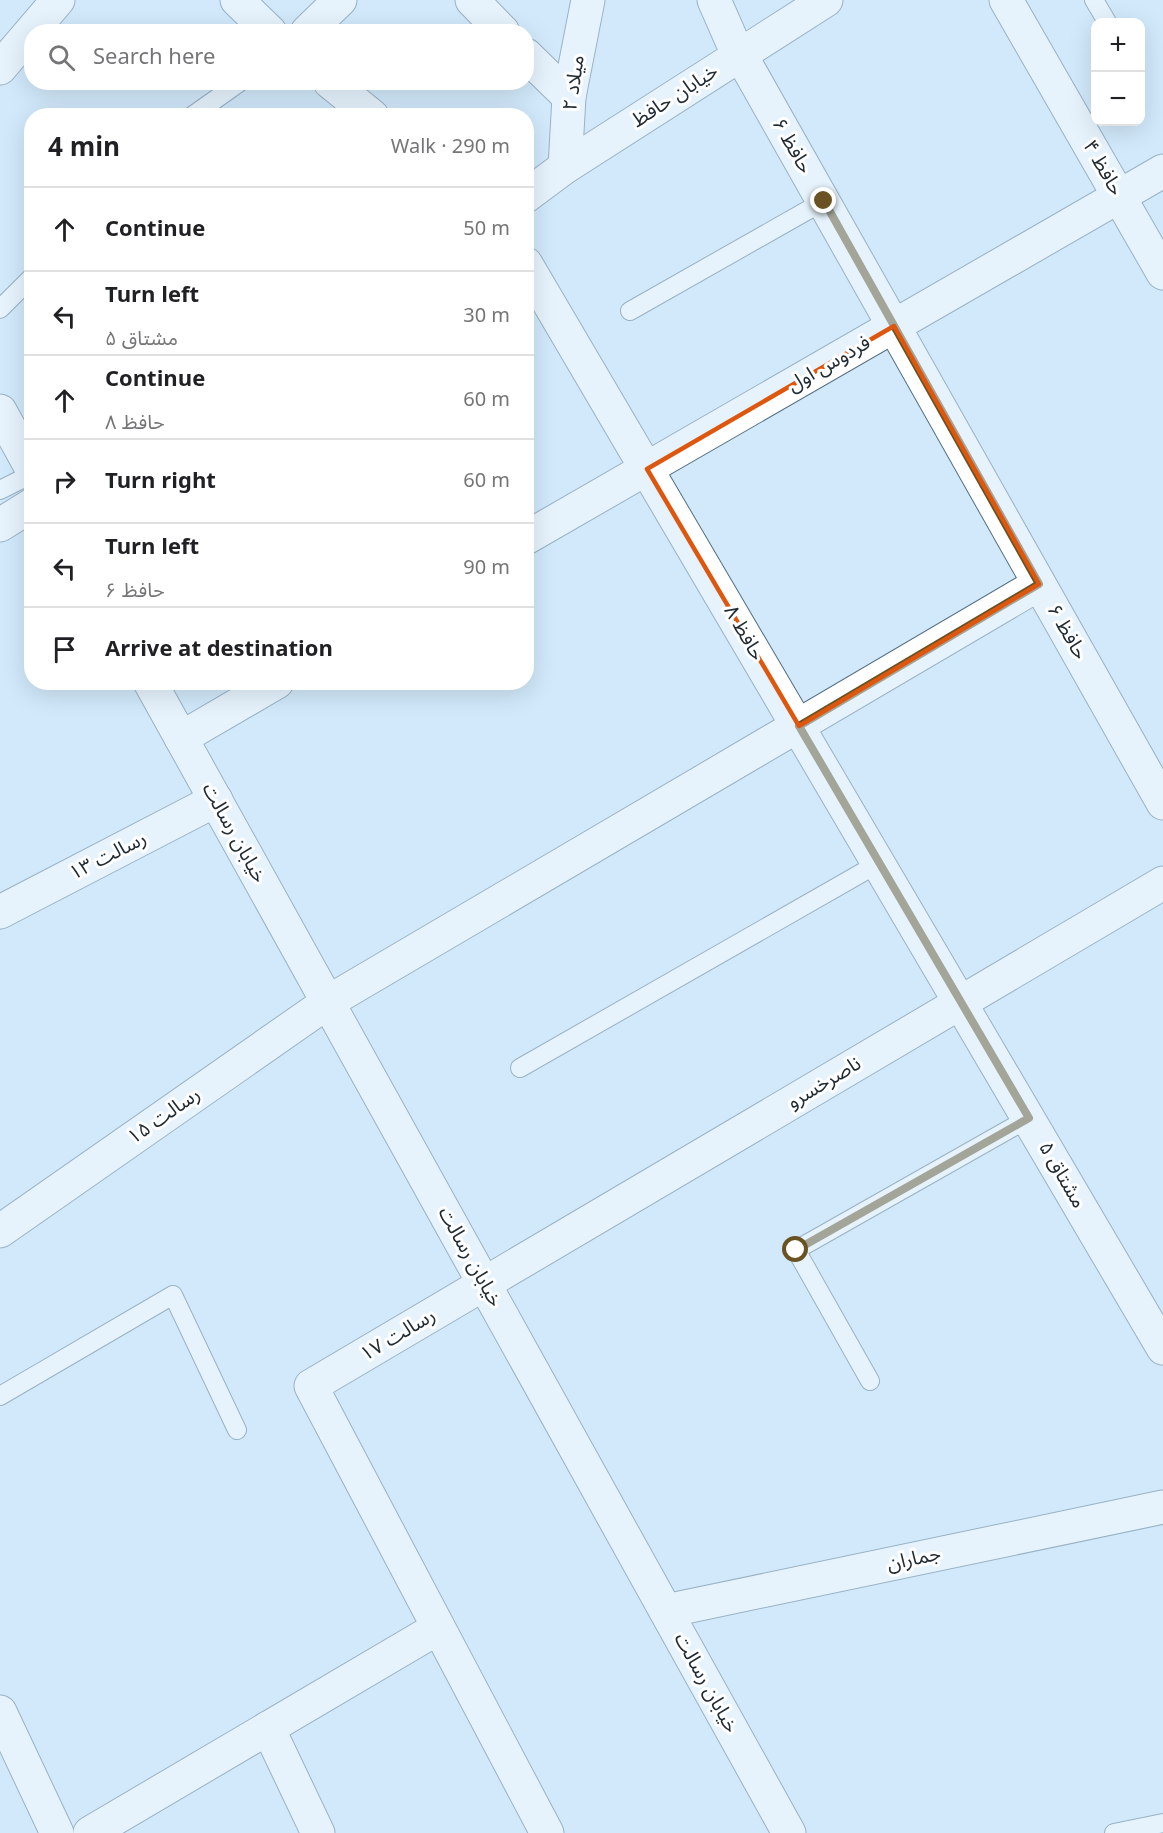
<!DOCTYPE html>
<meta charset="utf-8">
<style>
body{margin:0;font-family:Georgia,"Noto Sans Arabic",serif;background:#f6f6f6;color:#202124}
.controls{position:absolute;right:18px;top:18px;display:grid;overflow:hidden;border-radius:12px;box-shadow:0 6px 24px #0002}
.controls button{width:54px;height:54px;display:grid;place-items:center;padding:0;border:0;border-bottom:2px solid #e0e0e0;background:#fff;color:#202124;font:30px sans-serif}
.stop{position:absolute;width:18px;height:18px;margin:-14px;border:4px solid #6a5222;border-radius:50%;background:#fff}
.stop.end{background:#6a5222;border-color:#fff;box-shadow:0 2px 6px #0008}
.list{margin:0;padding:0;list-style:none}
h2{display:flex;justify-content:space-between;align-items:center;height:78px;margin:0;padding:0 24px;font-size:26px}
h2 small{font-size:20px;font-weight:400;color:#757577}
.list li{display:grid;grid-template-columns:39px 1fr auto;gap:18px;align-items:center;box-sizing:border-box;height:84px;padding:0 24px;border-top:2px solid #e0e0e0}
.list b{display:block;font-size:22px;white-space:nowrap}
.list p{margin:0;font-size:20px;white-space:nowrap;color:#757577}
.list em{font-size:20px;font-style:normal;color:#757577}
.icon{flex:none;width:33px;height:33px;fill:none;stroke:currentColor;stroke-width:2;stroke-linecap:round;stroke-linejoin:round}
.map{position:relative;flex:none;width:1163px;height:1833px;overflow:hidden}
.search{position:absolute;background:#fff;box-shadow:0 6px 24px #0002;left:24px;top:24px;width:510px;height:66px;display:flex;align-items:center;gap:15px;box-sizing:border-box;padding:0 21px;border-radius:24px;color:#757577;font-size:22px}
.panel{position:absolute;background:#fff;box-shadow:0 6px 24px #0002;left:24px;top:108px;width:510px;height:582px;border-radius:24px}
.map>svg:first-child{display:block}
.lines{fill:none;stroke-linecap:round;stroke-linejoin:round}
.lane-casing{stroke:#546e83;stroke-width:20}
.street-casing{stroke:#546e83;stroke-width:35}
.secondary-casing{stroke:#546e83;stroke-width:35}
.lane{stroke:#fff;stroke-width:18}
.street{stroke:#fff;stroke-width:33}
.secondary{stroke:#fff;stroke-width:33}
.route{stroke:#6a5222;stroke-width:8}
.marked{fill:none;stroke:#de570e;stroke-width:4.5;stroke-linejoin:round}
.labels{text-anchor:middle;dominant-baseline:central;stroke-width:6;stroke-linejoin:round;paint-order:stroke}
.street-label{font-size:20px;fill:#202b33;stroke:#fff}
</style>
<div class="map">
<svg width="1163" height="1833" viewBox="0 0 1163 1833">
<rect width="100%" height="100%" fill="#d1e9fb"/>
<g class="lines">
<defs>
<g id="lane">
<path d="M1094,0L1107,22"/>
<path d="M192,116L240,82"/>
<path d="M0,309L32,277"/>
<path d="M630,311L824,201"/>
<path d="M0,490L32,474"/>
<path d="M520,1068L879,863"/>
<path d="M870,1381L796,1250L1029,1118"/>
<path d="M0,1396L173,1295L237,1430"/>
<path d="M1114,1833L1163,1823"/>
</g>
<g id="street">
<path d="M237,0L270,32"/>
<path d="M472,0L503,32"/>
<path d="M714,0L732,41"/>
<path d="M1006,0L1163,273"/>
<path d="M307,32L340,0"/>
<path d="M740,54L1163,803"/>
<path d="M526,55L569,97"/>
<path d="M330,82L372,116"/>
<path d="M565,167L569,97L588,0"/>
<path d="M526,264L1163,1348"/>
<path d="M526,538L1163,171"/>
<path d="M181,738L277,682"/>
<path d="M0,912L216,800"/>
<path d="M0,1231L328,1002L1039,584"/>
<path d="M0,1712L57,1833"/>
<path d="M268,1728L318,1833"/>
<path d="M90,1833L438,1628"/>
<path d="M547,1833L311,1386L1163,883"/>
</g>
<g id="secondary">
<path d="M0,68L58,0"/>
<path d="M526,196L565,167L826,0"/>
<path d="M0,411L32,469"/>
<path d="M0,525L32,505"/>
<path d="M150,682L789,1833"/>
<path d="M666,1611L1163,1507"/>
</g>
</defs>
<use href="#lane" class="lane-casing"/>
<use href="#street" class="street-casing"/>
<use href="#secondary" class="secondary-casing"/>
<use href="#lane" class="lane"/>
<use href="#street" class="street"/>
<use href="#secondary" class="secondary"/>
</g>
<g class="lines">
<path class="route" d="M796,1250L1029,1118L799,726L1039,584L824,201"/>
</g>
<path d="M0 0H1163V1833H0ZM894,326L1039,584L799,726L647,469Z" fill="#d1e9fb" fill-opacity=".55" fill-rule="evenodd"/>
<path class="marked" d="M894,326L1039,584L799,726L647,469Z"/>
<g class="labels">
<g class="street-label">
<text transform="translate(574 83) rotate(-82)">میلاد ۲</text>
<text transform="translate(675 96) rotate(-33)">خیابان حافظ</text>
<text transform="translate(792 146) rotate(60)">حافظ ۶</text>
<text transform="translate(1103 168) rotate(60)">حافظ ۴</text>
<text transform="translate(829 364) rotate(-30)">فردوس اول</text>
<text transform="translate(1067 632) rotate(60)">حافظ ۶</text>
<text transform="translate(744 633) rotate(60)">حافظ ۸</text>
<text transform="translate(234 833) rotate(61)">خیابان رسالت</text>
<text transform="translate(108 856) rotate(-27)">رسالت ۱۳</text>
<text transform="translate(824 1083) rotate(-31)">ناصرخسرو</text>
<text transform="translate(164 1116) rotate(-35)">رسالت ۱۵</text>
<text transform="translate(1062 1175) rotate(60)">مشتاق ۵</text>
<text transform="translate(470 1257) rotate(61)">خیابان رسالت</text>
<text transform="translate(398 1335) rotate(-31)">رسالت ۱۷</text>
<text transform="translate(914 1559) rotate(-12)">جماران</text>
<text transform="translate(706 1683) rotate(61)">خیابان رسالت</text>
</g>
</g>
</svg>
<div class="controls">
<button>+</button>
<button>−</button>
</div>
<div class="stop" style="left:796px;top:1250px"></div>
<div class="stop end" style="left:824px;top:201px"></div>
<div class="search"><svg class="icon" aria-label="search" viewBox="0 0 24 24"><circle cx="10" cy="10" r="6"/><path d="M15 15l6 6"/></svg>Search here</div>
<section class="panel">
<h2>4 min<small>Walk · 290 m</small></h2>
<ul class="list">
<li><svg class="icon" aria-label="ahead" viewBox="0 0 24 24"><path d="M12 20V5M6 11l6-6 6 6"/></svg><div><b>Continue</b></div><em>50 m</em></li>
<li><svg class="icon" aria-label="left" viewBox="0 0 24 24"><path d="M17 20v-9H6M10 6l-5 5 5 5"/></svg><div><b>Turn left</b><p>مشتاق ۵</p></div><em>30 m</em></li>
<li><svg class="icon" aria-label="ahead" viewBox="0 0 24 24"><path d="M12 20V5M6 11l6-6 6 6"/></svg><div><b>Continue</b><p>حافظ ۸</p></div><em>60 m</em></li>
<li><svg class="icon" aria-label="right" viewBox="0 0 24 24"><path d="M7 20v-9h11M14 6l5 5-5 5"/></svg><div><b>Turn right</b></div><em>60 m</em></li>
<li><svg class="icon" aria-label="left" viewBox="0 0 24 24"><path d="M17 20v-9H6M10 6l-5 5 5 5"/></svg><div><b>Turn left</b><p>حافظ ۶</p></div><em>90 m</em></li>
<li><svg class="icon" aria-label="arrive" viewBox="0 0 24 24"><path d="M6 21V4h12l-3 4 3 4H6"/></svg><div><b>Arrive at destination</b></div></li>
</ul>
</section>
</div>
